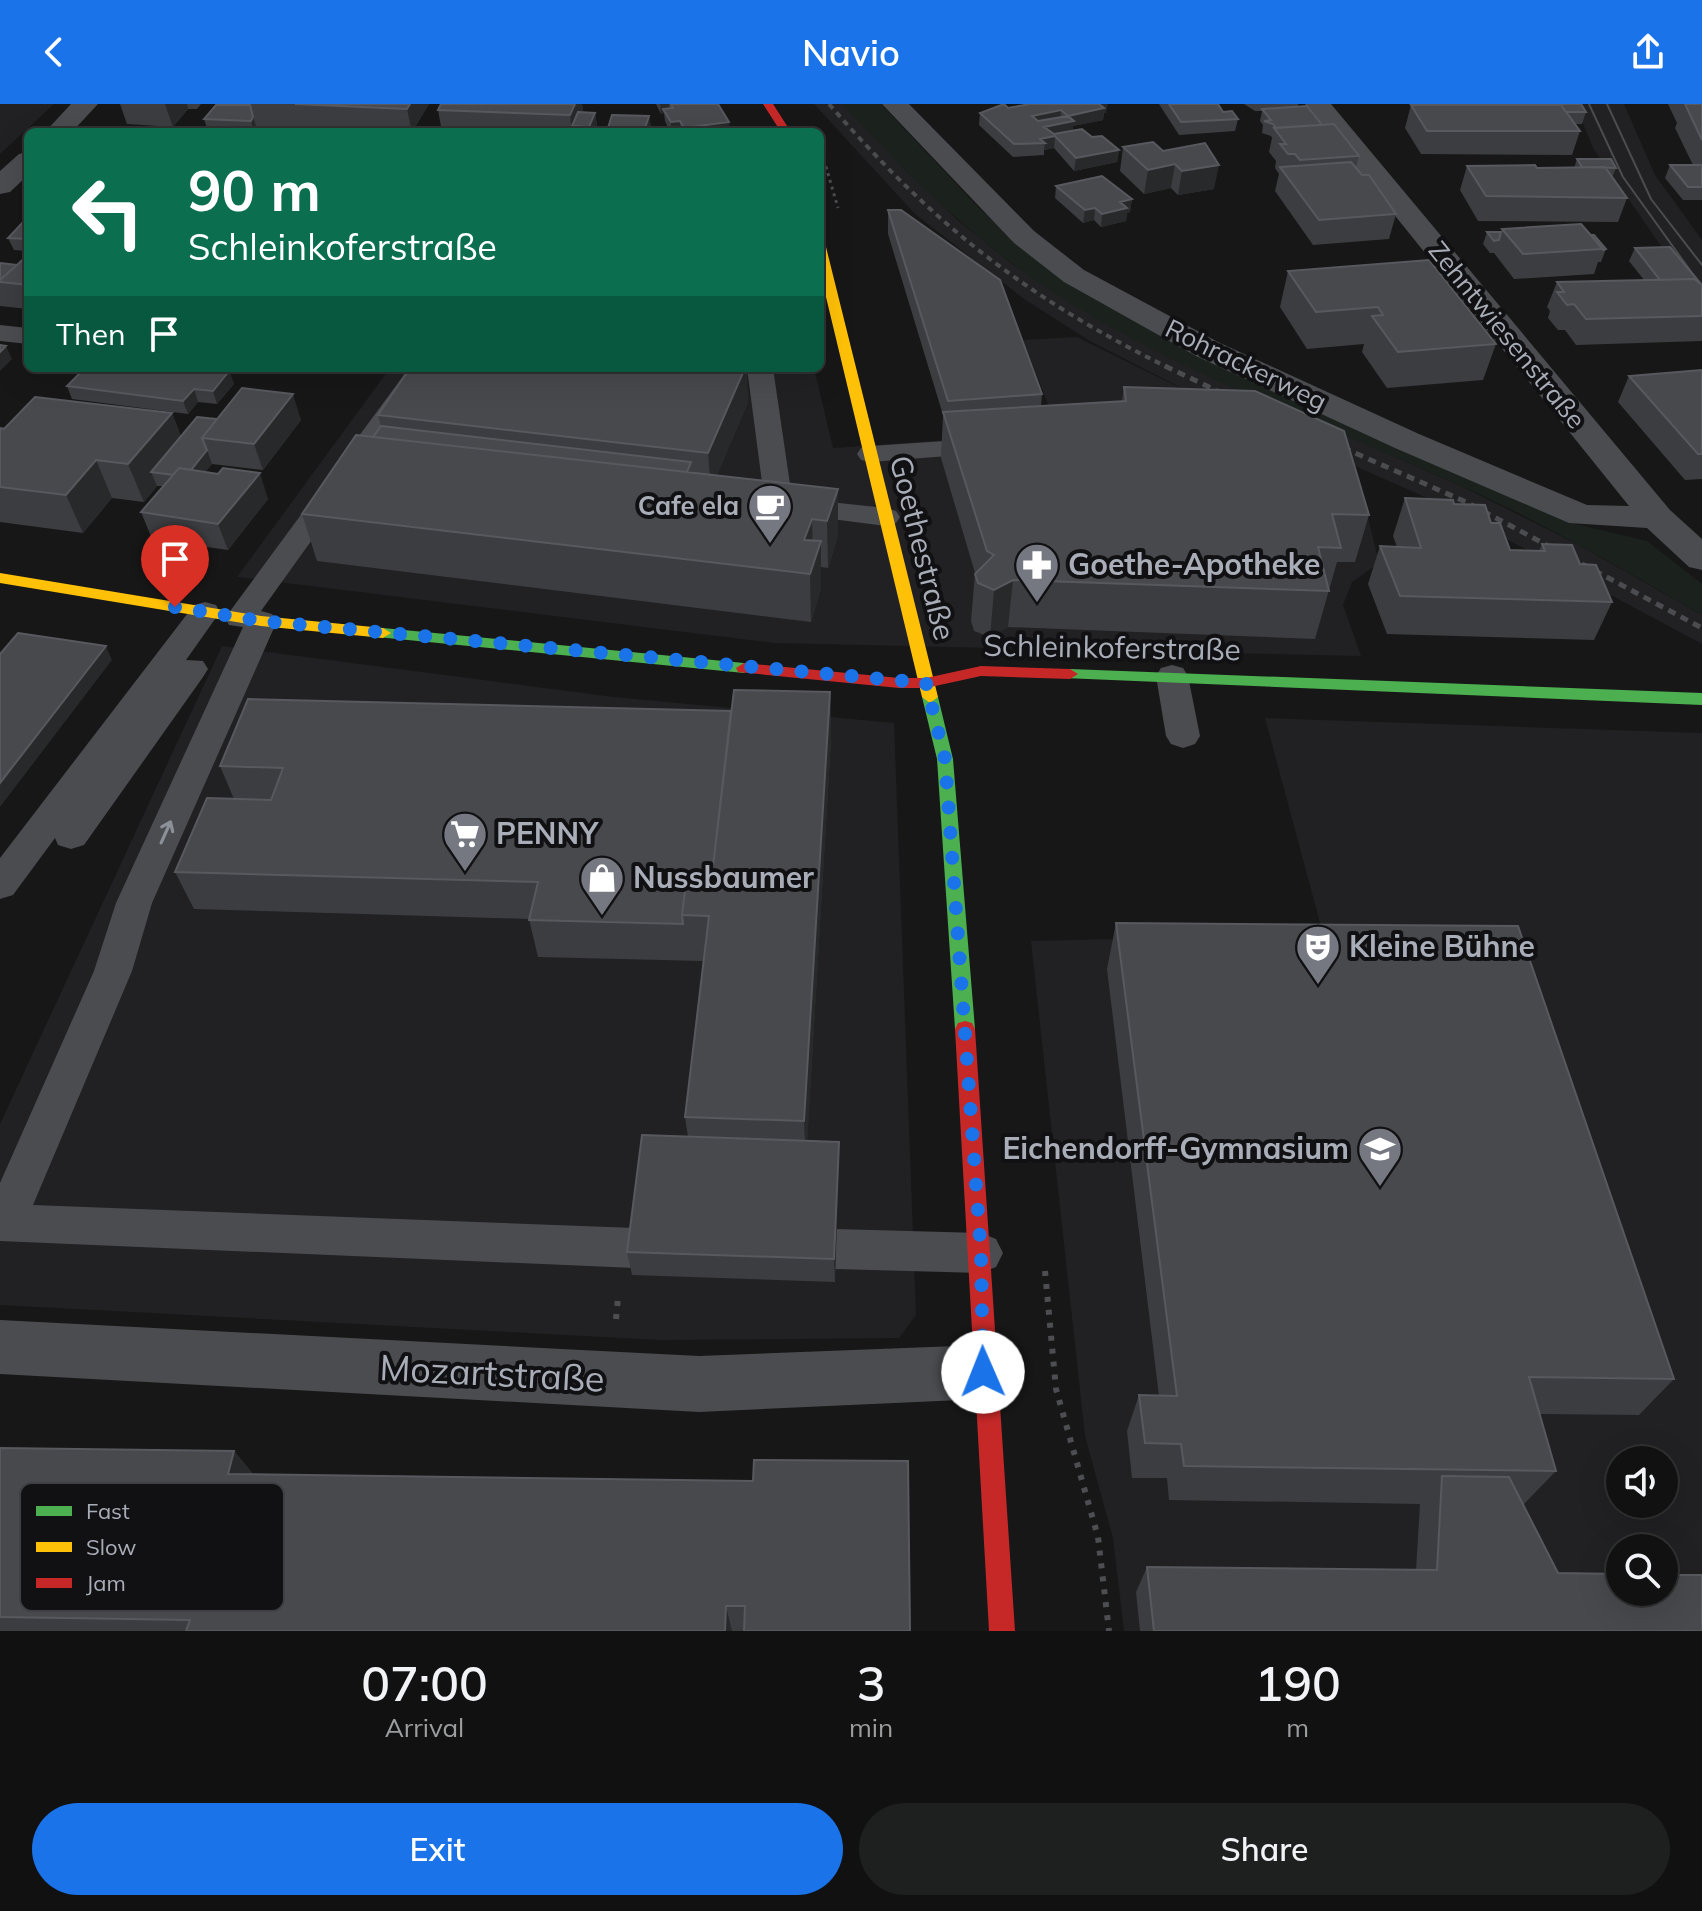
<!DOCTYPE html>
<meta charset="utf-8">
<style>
:root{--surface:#111;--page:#1e1f1f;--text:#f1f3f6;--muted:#9c9d9f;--line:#303131;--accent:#1a73e8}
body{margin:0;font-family:Mulish,sans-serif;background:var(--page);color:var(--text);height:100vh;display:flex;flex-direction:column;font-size:30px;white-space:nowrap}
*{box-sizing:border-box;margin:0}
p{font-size:26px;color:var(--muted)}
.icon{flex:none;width:44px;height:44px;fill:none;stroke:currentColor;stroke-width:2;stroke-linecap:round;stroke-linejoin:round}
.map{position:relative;height:1527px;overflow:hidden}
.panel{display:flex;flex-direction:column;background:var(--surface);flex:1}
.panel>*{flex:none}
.top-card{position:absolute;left:24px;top:24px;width:800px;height:244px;border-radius:12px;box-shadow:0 8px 32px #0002,0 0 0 2px var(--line);background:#0b6e4f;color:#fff;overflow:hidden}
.buttons{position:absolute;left:1606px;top:1342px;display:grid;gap:16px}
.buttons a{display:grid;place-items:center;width:72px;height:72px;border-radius:50%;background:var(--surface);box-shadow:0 8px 32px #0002,0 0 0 2px var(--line);font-size:40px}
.pin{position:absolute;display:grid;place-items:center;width:68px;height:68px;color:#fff;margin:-82px -34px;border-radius:50% 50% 50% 0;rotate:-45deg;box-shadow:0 0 8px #0007}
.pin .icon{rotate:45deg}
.me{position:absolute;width:88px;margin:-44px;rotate:359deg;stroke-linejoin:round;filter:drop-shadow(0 0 6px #0008)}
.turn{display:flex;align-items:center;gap:28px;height:168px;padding:0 32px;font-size:36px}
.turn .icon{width:104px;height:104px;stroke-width:2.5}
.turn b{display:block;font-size:56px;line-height:68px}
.then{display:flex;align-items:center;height:76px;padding:0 32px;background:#0003;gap:16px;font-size:30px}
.eta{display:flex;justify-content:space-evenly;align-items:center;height:136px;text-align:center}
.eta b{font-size:48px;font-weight:600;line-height:56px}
.action{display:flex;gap:16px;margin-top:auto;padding:16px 32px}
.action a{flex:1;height:92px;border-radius:48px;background:var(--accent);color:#fff;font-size:32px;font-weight:600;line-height:92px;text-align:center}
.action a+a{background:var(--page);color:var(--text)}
header{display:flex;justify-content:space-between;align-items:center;height:104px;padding:0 32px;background:var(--accent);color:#fff;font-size:36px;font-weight:600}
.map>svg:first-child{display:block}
</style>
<header><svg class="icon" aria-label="back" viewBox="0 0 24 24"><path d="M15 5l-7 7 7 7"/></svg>Navio<svg class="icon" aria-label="share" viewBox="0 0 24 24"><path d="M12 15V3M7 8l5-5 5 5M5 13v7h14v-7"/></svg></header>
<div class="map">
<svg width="1702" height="1527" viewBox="0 0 1702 1527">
<rect width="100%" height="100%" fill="#171717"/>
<path fill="#212124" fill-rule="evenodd" d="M0,0H54L0,50Z
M814,0H843L955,114L1011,159L1093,211L1198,266L1459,381L1577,440L1702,511V540L1445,402L1195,291L1090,237L1024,195L915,110Z
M1575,0H1624L1655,71L1702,136V201L1593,44Z
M1077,233L1358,372L1379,459L1352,478L1343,501L1361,552L774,539L237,473L390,264H814L833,344L1059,328L1023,236Z
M222,542L613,593L894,619L916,1211L899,1234L661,1236L0,1201V1020Z
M1265,614L1702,629V1527H1124L1113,1434L1085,1332L1031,837L1323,830ZM1620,1356H1664V1400H1620ZM1620,1444H1664V1488H1620Z"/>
<path fill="#1b211c" d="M842,0H881L981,106L1063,174L1412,349L1576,420L1647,437L1702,480V511C1622,465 1542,418 1457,380C1307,312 1142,258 1009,157C947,111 895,56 842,0Z"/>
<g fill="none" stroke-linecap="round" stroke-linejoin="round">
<path stroke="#4d4e52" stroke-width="3" stroke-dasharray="3 4" stroke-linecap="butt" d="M822,49L838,104"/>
<path stroke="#4d4e52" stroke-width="6" stroke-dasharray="5 8" stroke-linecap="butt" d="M1045,1167L1056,1285L1098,1433L1109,1527
M616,1215L618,1194"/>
<path fill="#4b4c50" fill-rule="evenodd" d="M0,221L28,224V240L0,237Z
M409,264H435L261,507L272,510L277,517L152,799L132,867L33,1101L635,1124L650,1130L657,1144L650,1158L635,1164L0,1137V1079L94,867L116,799L243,523L229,521L225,514Z
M747,264H773L792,394L886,404L896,407L900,413L896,419L886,422L769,407L765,401Z
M989,334L999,336L1003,342L999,348L871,358L861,356L857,350L861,344L871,342Z
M205,498L216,501L220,508L186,556L203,557L208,565L203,573L84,741L71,745L58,741L55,734L13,791L0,795V754L194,501Z
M1172,561L1183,564L1188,572L1200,632L1195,640L1183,644L1171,640L1166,632L1156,572L1161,564Z
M835,1125L981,1129L996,1135L1003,1149L996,1163L981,1169L835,1165L820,1159L813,1145L820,1131Z"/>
<path fill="#4b4c50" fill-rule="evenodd" d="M71,0H98L72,28H45Z
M882,0H909L1034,127L1084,166L1218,238L1419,330L1587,401L1629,402L1305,0H1331L1670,406L1702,435V466L1689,463L1647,424L1569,419L1395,344L1196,252L1064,178L1014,139Z
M28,48V71L10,88L0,90V67L19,50Z
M0,1216L699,1252L983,1241L1003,1249L1011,1268L1003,1287L983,1295L699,1308L0,1270Z"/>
<path fill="#4caf50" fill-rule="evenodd" d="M383,524L744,559L752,564L744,569L377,533L375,529L377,525Z
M1070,565L1702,589V601L1064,574L1062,570L1064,566Z
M930,587L938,593L953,655L975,925L972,931L965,933L958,931L955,925L937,655L922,593Z"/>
<path fill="#ffc107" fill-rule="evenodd" d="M820,139L826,143L938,593L930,599L922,593L820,168Z
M0,469L261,512L383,524L391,529L383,534L261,522L0,479Z"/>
<path fill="#c62828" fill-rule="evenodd" d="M763,0H773L791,28H781Z
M744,559L899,574H926L981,562L1070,565L1078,570L1070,575L981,572L926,584H899L738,568L736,564Z
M965,917L972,919L975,925L1015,1527H989L955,925L958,919Z"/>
<path stroke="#4b4c4f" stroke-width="2" d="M1589,0L1623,73L1702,183
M1607,0L1651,95L1702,161"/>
<path stroke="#4b4c4f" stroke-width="4" stroke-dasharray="6 5" stroke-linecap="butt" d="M829,0C934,121 1025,193 1169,264"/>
<path stroke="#4b4c4f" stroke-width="5" stroke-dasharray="8 6" stroke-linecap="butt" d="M1165,262L1232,294
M1330,338L1466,398L1702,524"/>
</g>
<path fill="#3c3d40" d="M120,0H201L197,5H188L173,23L127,20Z
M247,0H429L412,28L258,22L255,28L208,27L204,15Z
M441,0H582L583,8L595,9L597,21L593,28H442L438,6Z
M656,0H718L730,28H670L665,17L664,9L661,10Z
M1159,0H1218L1223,8L1238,15L1235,27L1179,31Z
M1244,0H1298V2L1322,21L1359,52L1356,63L1396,110L1389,135L1313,141L1275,87L1279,70L1275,64L1276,57L1269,48L1272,34L1271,32L1262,29L1263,21L1260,17L1262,7H1255Z
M1544,0H1581L1586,8L1582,20H1575L1580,27L1572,51L1421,50L1405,24L1411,1Z
M1668,0H1702V96H1683L1665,74L1670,61H1693L1675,24L1677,19Z
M1008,4L1106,9H1104L1103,16L1073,22V27L1092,33L1119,46L1117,58L1074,67L1054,44L1044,46V51L1013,53L979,21L980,9Z
M649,12L651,24L649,28H608V24Z
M1123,43L1163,47L1214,85L1178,91L1171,84L1144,90L1120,67Z
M1577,55L1616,64L1612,74L1627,94L1618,118L1478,117L1460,86L1467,62L1537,64H1574Z
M1056,82L1132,95L1130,108L1127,109L1126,117L1101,123L1094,116L1083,119L1055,94Z
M888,106L1042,290L1041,302L1122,297L1124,283L1369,411L1355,458H1337L1315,535L1008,523L990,533L974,527L971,517L975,469L941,354L943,311L888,130Z
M28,116V147L14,146L8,134Z
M1502,125L1591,131L1606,145L1601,158H1598L1594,170L1514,175L1494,149H1490L1483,140L1487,128H1501Z
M1635,144L1702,181V237L1576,241L1565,226H1558L1548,214L1550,207L1547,203L1557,178L1644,176L1629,157Z
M28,151V205L0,202V159L17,161Z
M1288,167L1496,240L1483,276L1387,284L1362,248L1364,240L1307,245L1280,203Z
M410,264H746L748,298L717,371L838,385V431L828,464L821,463V485L811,518L317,457L302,410L373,333L381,322L378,311Z
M1702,266V375L1685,376L1618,298L1629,272Z
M229,267L234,280L217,300L198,298L188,310L72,295L67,282Z
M172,309L181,333L217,315L301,316L263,366L212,360L205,368L268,395L228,446L152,435L141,408L163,382H157L144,398L112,394L83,429L0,418V324Z
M1405,394L1454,400L1491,419L1510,446L1539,447L1542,440L1580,460L1612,498L1594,536L1387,530L1368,480L1380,442L1397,443L1393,432Z
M830,588L831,635L807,1037L839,1038L835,1178L632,1171L627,1148L688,1033L685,1013L703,857L538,853L529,815L194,805L175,768L234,695L220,662L731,607Z
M1116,819L1674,1275L1639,1311L1540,1310L1556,1367L1523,1401L1558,1469L1702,1527H1140L1136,1488L1147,1463L1416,1466L1420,1400L1169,1396L1167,1374H1132L1127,1327L1139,1291L1159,1292L1107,865Z
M0,1344L234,1347L253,1370L910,1527H0Z"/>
<path fill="#28292a" d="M165,0H187L188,5L173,23Z
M410,0H429L412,28L407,5Z
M575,0H582L584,12L572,22V28L570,11Z
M660,0H669V8L663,5L664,9L661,10Z
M1097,0H1108L1106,9H1104L1103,16L1073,22V29L1055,33L1054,44L1044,46L1045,39L1040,35L1044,23L1068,12Z
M1061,6L1060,18L1031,24L1032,12Z
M595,9L597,21L593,28H589V23Z
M649,12L651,24L649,28H646L645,24Z
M253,13L256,22H258L255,28H254L251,17Z
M680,17L681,28H671V18Z
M729,18L730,28H685L684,24Z
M1119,46L1117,58L1074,67L1076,54Z
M1175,60L1171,84L1144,90L1148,66Z
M1219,61L1214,85L1178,91L1182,67Z
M1132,95L1130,108L1127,109L1126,117L1101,123L1102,110L1120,98Z
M1095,104L1094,116L1083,119L1085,106Z
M6,242L12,255L0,267V248Z
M745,264H746L748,298L711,386L708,349Z
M229,267L234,280L217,300L213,287Z
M194,285L198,298L188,310L183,297Z
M293,290L301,316L263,366L254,340Z
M172,309L186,346L151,368L157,382L144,398L128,360Z
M207,346L212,360L191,386L186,373Z
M96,356L112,394L83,429L66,391Z
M260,369L268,395L228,446L218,420Z
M838,385V431L828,464L827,417Z
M812,415L813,462L821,437V485L811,518L810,470L804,436Z
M1013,476L1008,523L990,533L994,486Z
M106,542L112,556L0,703V679Z
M830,588L831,635L806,1059L804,1017Z
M839,1038V1061L835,1178L834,1155Z
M234,1347L269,1390L228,1370Z
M726,1502L732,1527H725Z"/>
<path fill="#48494d" stroke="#57595e" stroke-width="2" fill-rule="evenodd" d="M295,0H410L407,5Z
M441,0H575L570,11L438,6Z
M671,0H718L729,18L684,24L680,17L671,18L663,5L673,4Z
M1004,0L1008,4L1030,0H1099L1104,4L1068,12L1074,17L1044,23L1054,30L1082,25L1092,33L1102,32L1119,46L1076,54L1055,32L1040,35L1045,39L1014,40L980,9ZM1061,6L1068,12L1038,17L1032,12Z
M1169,0H1218L1223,8L1232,7L1238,15L1181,18Z
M1550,0H1581L1586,8H1566L1561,1Z
M1685,0H1702V36Z
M216,1H250L253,13L251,17L204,15Z
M1411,1H1561L1580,27H1427Z
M1307,2L1322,21L1276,24L1273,20L1264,17L1271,16L1262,5Z
M578,8L595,9L589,23L572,22Z
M612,11L649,12L645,24H608Z
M1334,20L1359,52L1300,56L1295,50H1288L1280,40H1286L1274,24Z
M1153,38L1163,47L1205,39L1219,61L1182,67L1175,60L1148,66L1123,43Z
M1577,55H1611L1616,64L1582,63Z
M1351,58L1362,71H1369L1396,110L1319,116L1280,63Z
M1535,61L1537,64L1605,63L1627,94L1486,92L1467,62Z
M1670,61H1702V83H1688Z
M1102,72L1132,95L1120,98L1127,104L1102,110L1095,104L1085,106L1056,82Z
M888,106H901L1000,176L1042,290L948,297Z
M25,116H28V135L8,134Z
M1581,120L1603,145L1523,150L1502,125Z
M1487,128H1501L1499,136L1494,137Z
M1591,131H1594L1606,145L1603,146Z
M1670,143L1701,180L1694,175L1660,176L1635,144Z
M28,151V181L0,178V176Z
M1429,156L1496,240L1398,248L1372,212L1383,211L1378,203L1316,208L1288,167Z
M0,159L17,161L0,176Z
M1694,175L1702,181V212L1586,215L1574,200L1567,201L1557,188H1564L1557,178Z
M0,241L6,242L0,248Z
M85,264H204L229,267L213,287L194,285L183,297L67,282Z
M410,264H745L708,349L378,311Z
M1702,266V350H1698L1629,272Z
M1124,283L1255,287L1344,327L1369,411L1332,410L1341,444L1318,443L1329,487L1013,476L994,486L978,479L975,470L994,451L987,447L943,308L1126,297Z
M242,284L293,290L254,340L202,334Z
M35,293L172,309L128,360L96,356L66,391L0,383V324L4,325Z
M197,313L217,315L202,334L207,346L191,366L179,364L173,371L151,368Z
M381,322L691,358L687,368L373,333Z
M356,331L838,385L827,417L812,415L804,436L821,437L810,470L302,410Z
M179,364L218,370L223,364L260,369L218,420L141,408Z
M1405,394L1453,396L1454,400L1485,401L1491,419H1500L1510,446L1545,447L1542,440L1572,441L1580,460L1596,461L1612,498L1400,492L1380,442L1421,444Z
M18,529L106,542L0,679V550Z
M734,586L830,588L804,1017L685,1013L709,812L682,811L687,771H712Z
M248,595L731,607L712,771H687L682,811L683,820L529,816L538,778L175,768L207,694L271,696L283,664L220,662Z
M1116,819L1518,822L1674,1275L1529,1273L1556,1367L1184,1362L1181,1340L1145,1339L1139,1291L1177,1292Z
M642,1031L839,1038L834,1155L627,1148Z
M0,1344L234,1347L228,1370L753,1377L754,1356L908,1357L910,1527H744L745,1502H726L725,1527H186L190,1516L0,1513Z
M1442,1372L1509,1373L1558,1469L1620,1470V1488H1664V1471H1702V1527H1154L1147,1463L1437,1466Z"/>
<defs><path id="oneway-shaft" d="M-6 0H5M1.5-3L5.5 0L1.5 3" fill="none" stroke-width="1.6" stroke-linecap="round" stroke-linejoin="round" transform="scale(2)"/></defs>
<use stroke="#8c9099" href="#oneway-shaft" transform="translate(166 728) rotate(-66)"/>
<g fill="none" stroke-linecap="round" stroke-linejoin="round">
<path stroke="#1a73e8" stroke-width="14" stroke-dasharray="0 25.2" d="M175,503L261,517L926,579L945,655L981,1149L983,1268"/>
</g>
<defs>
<g id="cafe-pin" transform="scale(2.3)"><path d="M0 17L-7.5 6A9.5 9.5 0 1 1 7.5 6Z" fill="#757880" stroke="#111113"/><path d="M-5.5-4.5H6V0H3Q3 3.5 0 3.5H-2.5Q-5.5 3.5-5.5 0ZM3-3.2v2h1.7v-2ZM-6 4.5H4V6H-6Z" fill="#fff"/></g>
<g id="pharmacy-pin" transform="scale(2.3)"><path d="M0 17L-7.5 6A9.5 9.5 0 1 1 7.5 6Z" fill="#757880" stroke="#111113"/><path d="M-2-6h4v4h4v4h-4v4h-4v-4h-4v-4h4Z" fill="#fff"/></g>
<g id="supermarket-pin" transform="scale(2.3)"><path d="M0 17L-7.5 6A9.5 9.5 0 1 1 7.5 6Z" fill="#757880" stroke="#111113"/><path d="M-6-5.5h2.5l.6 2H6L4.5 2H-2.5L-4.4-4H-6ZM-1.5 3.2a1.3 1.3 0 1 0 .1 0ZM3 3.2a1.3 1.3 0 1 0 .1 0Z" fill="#fff"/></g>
<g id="shop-pin" transform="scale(2.3)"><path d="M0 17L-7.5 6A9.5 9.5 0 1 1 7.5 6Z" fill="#757880" stroke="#111113"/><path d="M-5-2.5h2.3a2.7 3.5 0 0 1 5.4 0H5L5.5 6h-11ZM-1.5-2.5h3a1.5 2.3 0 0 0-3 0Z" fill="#fff"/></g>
<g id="theatre-pin" transform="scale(2.3)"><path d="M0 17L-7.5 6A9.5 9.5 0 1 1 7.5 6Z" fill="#757880" stroke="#111113"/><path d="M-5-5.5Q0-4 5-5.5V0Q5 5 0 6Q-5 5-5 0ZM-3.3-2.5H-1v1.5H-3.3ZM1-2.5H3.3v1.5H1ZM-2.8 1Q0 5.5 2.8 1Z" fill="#fff"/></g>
<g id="school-pin" transform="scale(2.3)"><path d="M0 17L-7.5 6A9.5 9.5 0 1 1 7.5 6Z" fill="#757880" stroke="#111113"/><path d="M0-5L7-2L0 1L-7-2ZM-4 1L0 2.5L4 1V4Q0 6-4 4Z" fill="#fff"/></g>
</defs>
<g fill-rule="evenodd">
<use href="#cafe-pin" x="770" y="402"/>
<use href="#pharmacy-pin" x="1037" y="461"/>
<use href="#supermarket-pin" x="465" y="730"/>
<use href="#shop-pin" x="602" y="774"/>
<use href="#theatre-pin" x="1318" y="843"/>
<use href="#school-pin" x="1380" y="1045"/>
</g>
<g text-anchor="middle" stroke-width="8" stroke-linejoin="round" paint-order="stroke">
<g font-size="26" fill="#a8adb8" stroke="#111113">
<text transform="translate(1507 231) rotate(51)" y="9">Zehntwiesenstraße</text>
<text transform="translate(1246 261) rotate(26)" y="9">Rohrackerweg</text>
</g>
<g font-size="26" font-weight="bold" fill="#a8adb8" stroke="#111113" text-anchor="end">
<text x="739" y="411">Cafe ela</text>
</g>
<g font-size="30" fill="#a8adb8" stroke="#111113">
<text transform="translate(922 444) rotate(76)" y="10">Goethestraße</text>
<text transform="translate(1112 544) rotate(1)" y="10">Schleinkoferstraße</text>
</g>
<g font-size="30" font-weight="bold" fill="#a8adb8" stroke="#111113" text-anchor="start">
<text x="1068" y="471">Goethe-Apotheke</text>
<text x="496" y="740">PENNY</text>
<text x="633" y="784">Nussbaumer</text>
<text x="1349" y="853">Kleine Bühne</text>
<text x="1349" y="1055" text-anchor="end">Eichendorff-Gymnasium</text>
</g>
<g font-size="36" fill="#a8adb8" stroke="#111113">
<text transform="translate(492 1269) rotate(3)" y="13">Mozartstraße</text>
</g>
</g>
<rect x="20" y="1379" width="264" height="128" rx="12" fill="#111113" stroke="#3e4045" stroke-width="2"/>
<rect x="36" y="1402" width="36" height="10" fill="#4caf50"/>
<rect x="36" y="1438" width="36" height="10" fill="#ffc107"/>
<rect x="36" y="1474" width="36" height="10" fill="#c62828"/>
<g font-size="22" fill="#a8adb8">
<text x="86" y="1415">Fast</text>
<text x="86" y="1451">Slow</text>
<text x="86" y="1487">Jam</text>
</g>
</svg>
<div class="buttons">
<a><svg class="icon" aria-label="sound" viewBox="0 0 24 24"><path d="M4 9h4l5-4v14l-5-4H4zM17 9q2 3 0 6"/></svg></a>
<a><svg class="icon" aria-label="search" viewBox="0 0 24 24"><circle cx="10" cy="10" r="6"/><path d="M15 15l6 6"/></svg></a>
</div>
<div class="pin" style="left:175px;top:503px;background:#d93025"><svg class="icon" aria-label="arrive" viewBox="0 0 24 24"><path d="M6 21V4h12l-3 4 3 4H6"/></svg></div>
<svg class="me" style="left:983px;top:1268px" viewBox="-20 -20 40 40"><circle r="19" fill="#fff"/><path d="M0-13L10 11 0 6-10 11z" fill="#1a73e8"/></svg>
<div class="top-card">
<div class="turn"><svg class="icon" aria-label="left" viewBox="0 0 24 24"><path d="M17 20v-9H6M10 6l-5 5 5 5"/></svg><div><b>90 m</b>Schleinkoferstraße</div></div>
<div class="then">Then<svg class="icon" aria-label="arrive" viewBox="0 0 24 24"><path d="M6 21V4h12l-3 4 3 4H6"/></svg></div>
</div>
</div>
<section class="panel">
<div class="eta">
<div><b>07:00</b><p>Arrival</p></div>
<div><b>3</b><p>min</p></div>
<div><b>190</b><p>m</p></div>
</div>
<div class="action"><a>Exit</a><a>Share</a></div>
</section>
